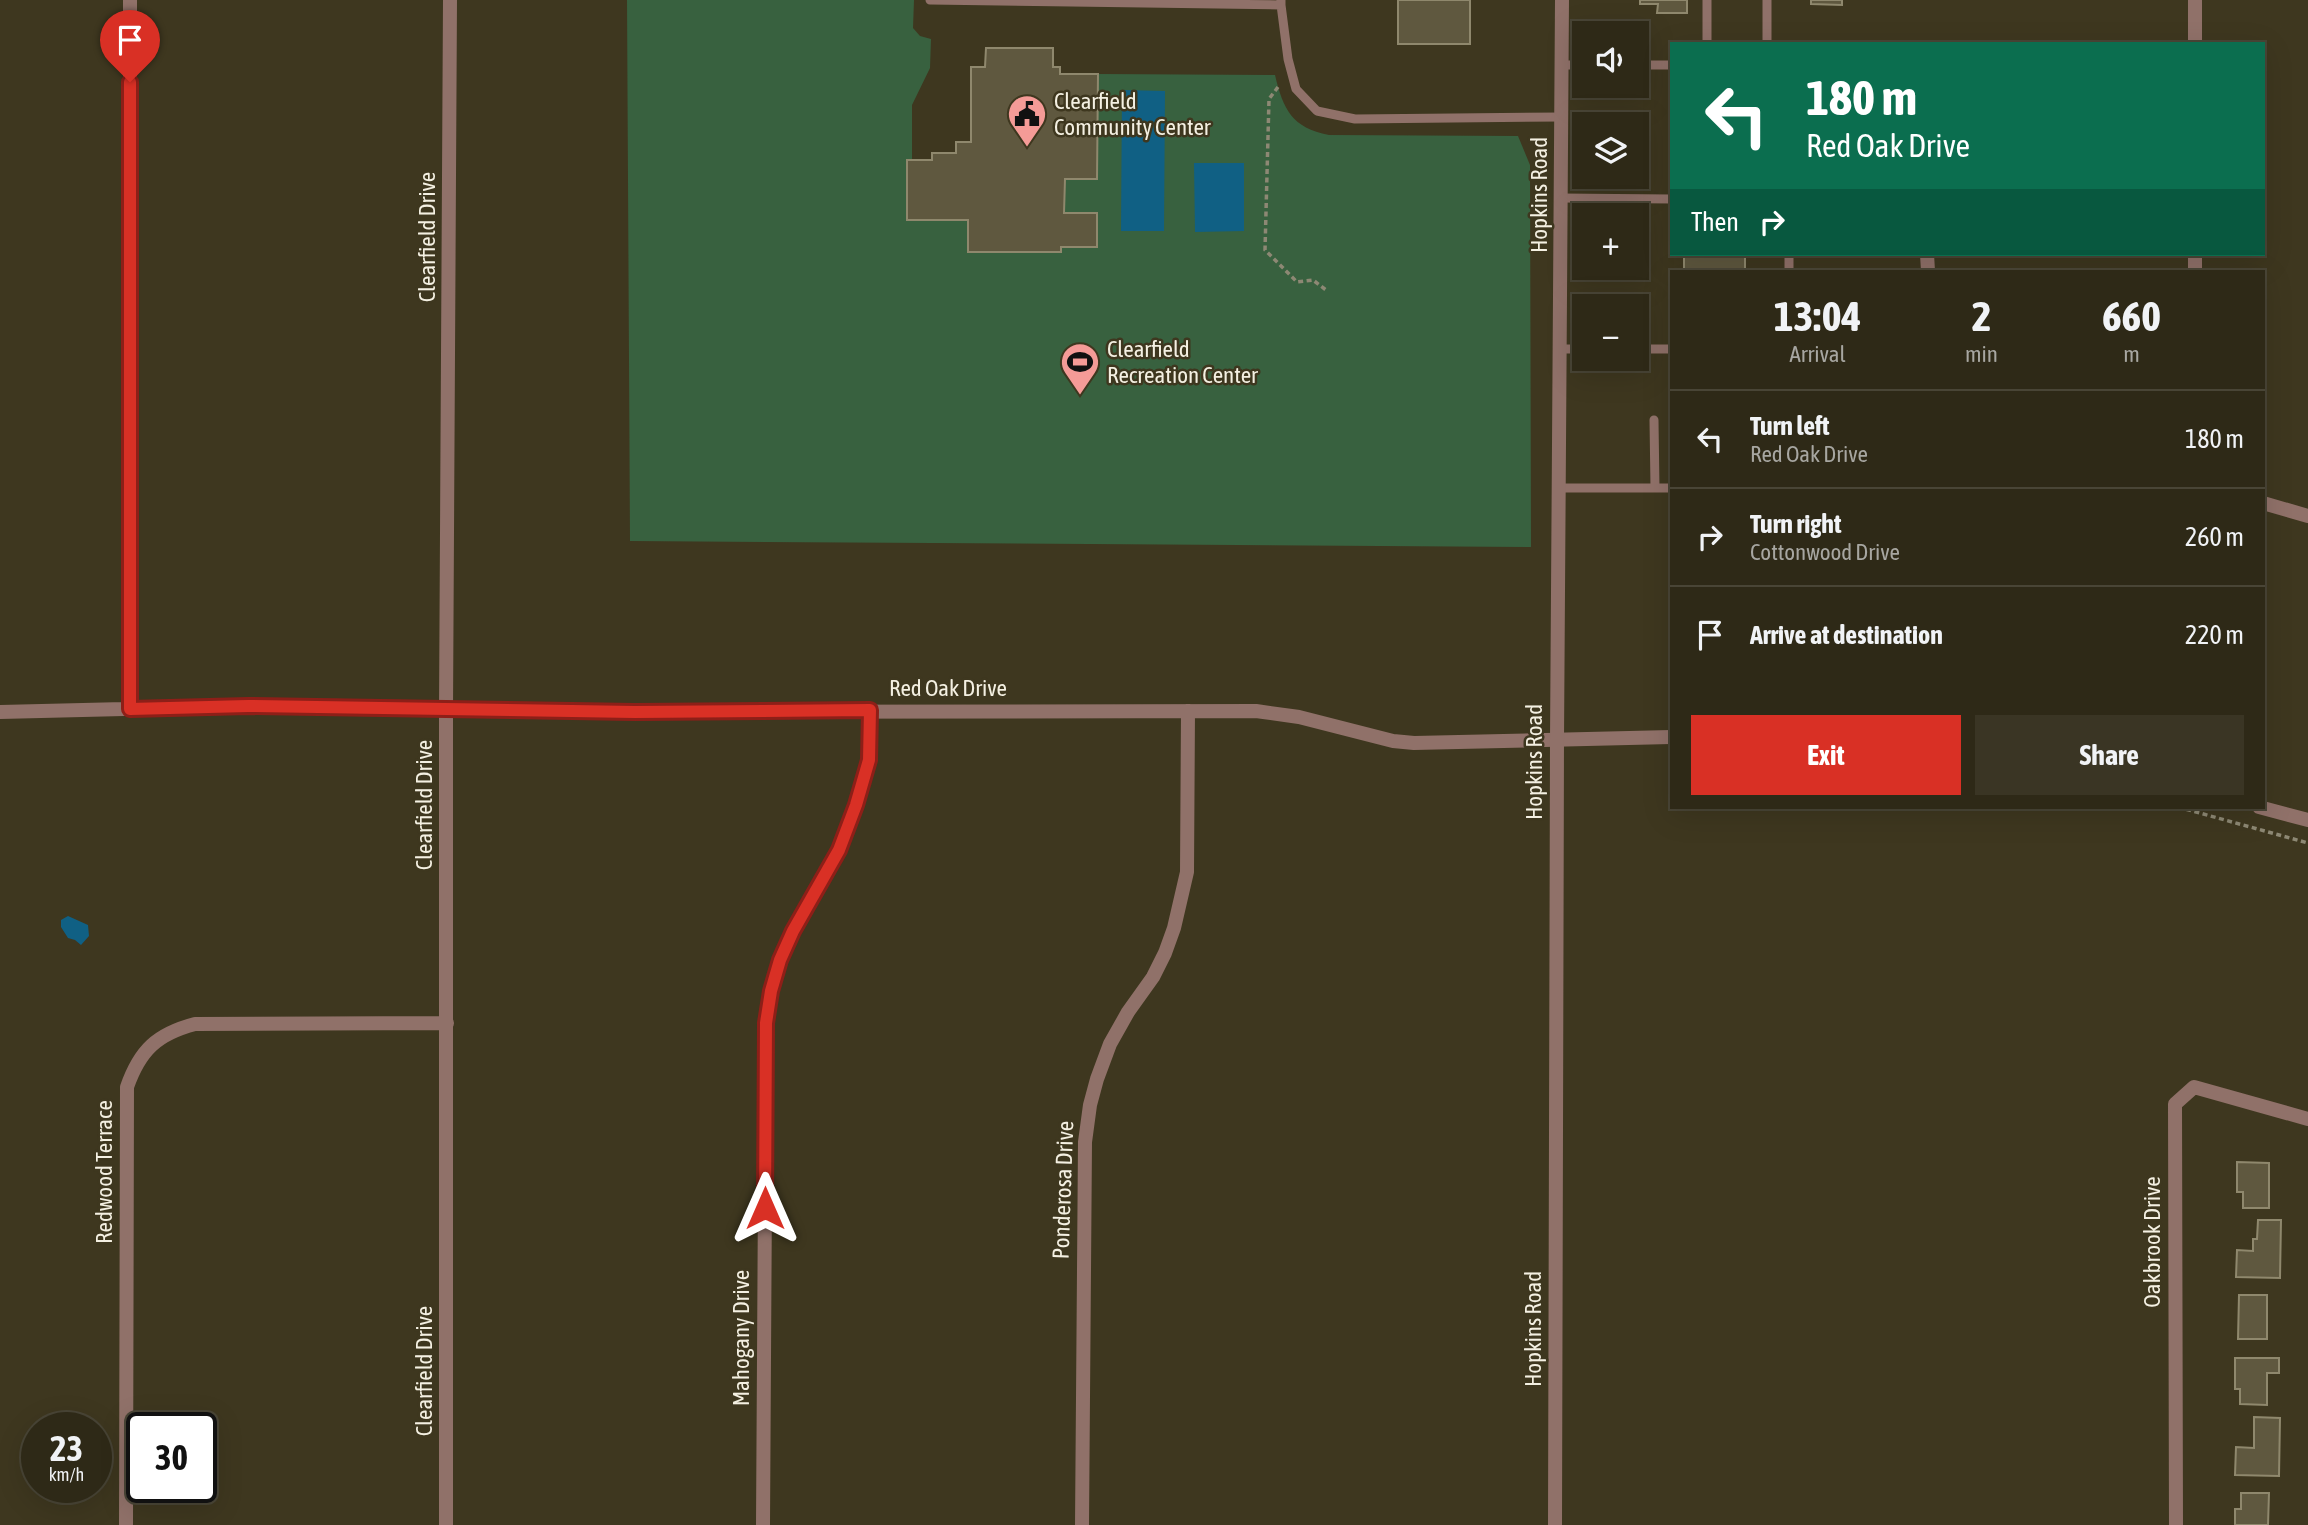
<!DOCTYPE html>
<meta charset="utf-8">
<style>
:root{--surface:#2e2917;--page:#3a3524;--text:#f1f3f6;--muted:#a7a6a1;--line:#494536;--accent:#d93025}
body{margin:0;font-family:"Asap Condensed",sans-serif;background:var(--page);color:var(--text);height:100vh;display:flex;flex-direction:column;font-size:26px;white-space:nowrap}
*{box-sizing:border-box;margin:0}
p{font-size:23px;color:var(--muted)}
.icon{flex:none;width:38px;height:38px;fill:none;stroke:currentColor;stroke-width:2;stroke-linecap:round;stroke-linejoin:round}
.map{position:relative;flex:1;overflow:hidden}
.panel{position:absolute;left:1670px;top:270px;width:595px;height:539px;display:flex;flex-direction:column;background:var(--surface);border-radius:0px;box-shadow:0 7px 28px #0002,0 0 0 2px var(--line)}
.panel>*{flex:none}
.banner{position:absolute;left:1670px;top:42px;width:595px;height:214px;border-radius:0px;box-shadow:0 7px 28px #0002,0 0 0 2px var(--line);background:#0b6e4f;color:#fff;overflow:hidden}
.controls{position:absolute;left:1572px;top:21px;display:grid;gap:14px}
.controls a{display:grid;place-items:center;width:77px;height:77px;border-radius:0px;background:var(--surface);box-shadow:0 7px 28px #0002,0 0 0 2px var(--line);font-size:35px}
.speed{position:absolute;left:21px;top:1412px;display:flex;gap:14px;font-size:35px;font-weight:700;text-align:center}
.speed>*{display:grid;place-content:center;width:91px;height:91px;border-radius:50%;background:var(--surface);box-shadow:0 7px 28px #0002,0 0 0 2px var(--line);line-height:1}
.speed small{font-size:18px;font-weight:400}
.speed .limit{border:4px solid #111;border-radius:10px;background:#fff;color:#111}
.pin{position:absolute;display:grid;place-items:center;width:60px;height:60px;color:#fff;margin:-72px -30px;border-radius:50% 50% 50% 0;rotate:-45deg;box-shadow:0 0 7px #0007}
.pin .icon{rotate:45deg}
.me{position:absolute;width:77px;margin:-38px;rotate:0deg;stroke-linejoin:round;filter:drop-shadow(0 0 5px #0008)}
.turn{display:flex;align-items:center;gap:24px;height:147px;padding:0 21px;font-size:32px}
.turn .icon{width:91px;height:91px;stroke-width:2.5}
.turn b{display:block;font-size:49px;line-height:60px}
.then{display:flex;align-items:center;height:66px;padding:0 21px;background:#0003;gap:14px;font-size:26px}
.eta{display:flex;justify-content:space-evenly;align-items:center;height:119px;text-align:center}
.eta b{font-size:42px;font-weight:700;line-height:49px}
.button{display:flex;gap:14px;margin-top:auto;padding:14px 21px}
.button a{flex:1;height:80px;border-radius:0px;background:var(--accent);color:#fff;font-size:28px;font-weight:700;line-height:80px;text-align:center}
.button a+a{background:var(--page);color:var(--text)}
ul{padding:0;list-style:none}
li{display:flex;align-items:center;gap:21px;height:98px;padding:0 21px;border-top:2px solid var(--line)}
li div{flex:1}
li b{display:block;font-size:26px}
li em{font-style:normal}
.map>svg:first-child{display:block}
</style>
<div class="map">
<svg width="2308" height="1525" viewBox="0 0 2308 1525">
<rect width="100%" height="100%" fill="#3e371f"/>
<path fill="#38613f" d="M627,0H914L913,28L920,36L931,39L930,68L912,105V160L907,161V220H968L969,252H1061V247H1097V213H1064L1065,179L1097,178L1098,74L1275,75C1283,109 1292,128 1329,135L1518,136L1530,165L1531,547L630,541Z"/>
<path fill="#106084" d="M1122,90L1165,91L1164,231H1121Z
M1194,163H1244V231L1195,232Z
M68,916L88,925L89,936L81,945L75,940L68,938L61,927V920Z"/>
<path fill="#5f583f" stroke="#8f886d" stroke-width="2" d="M1398,0H1470V44H1398Z
M1640,0H1687V13H1657L1658,4H1640Z
M1811,0H1842V5L1811,4Z
M986,48H1053V67H1060V74H1098L1097,179H1065L1064,213H1097V247H1061V252H968V220H907V160H932V153H956V142H971V67H985Z
M1684,254H1745V271H1684Z
M2237,1162L2269,1163V1208H2243V1192H2237Z
M2258,1220H2281L2280,1278L2236,1277L2237,1250L2253,1251V1239H2257Z
M2239,1295H2267V1339H2238Z
M2235,1358H2279V1373H2267V1405L2240,1404V1389H2235Z
M2254,1417L2280,1418L2279,1476L2235,1475L2236,1447L2254,1448Z
M2241,1493H2269L2268,1525H2235V1509H2241Z"/>
<g fill="none" stroke-linecap="round" stroke-linejoin="round">
<path stroke="#8d8874" stroke-width="3.5" stroke-dasharray="5 3.5" stroke-linecap="butt" d="M1278,87L1269,99L1265,250L1297,282L1313,280L1326,290
M2178,807L2308,843"/>
<path stroke="#907169" stroke-width="9" d="M930,0L1281,5V0
M1707,0V44
M1281,5L1288,59L1296,89L1317,111L1355,119L1562,117
M1767,44V0
M1562,65H1584
M1636,65H1671
M1561,198L1671,199
M1789,271V254
M1561,349H1584
M1636,349H1671
M1654,420L1655,488
M1560,488H1671"/>
<path stroke="#907169" stroke-width="14" d="M2195,0V44
M1927,254L1928,271
M2195,254V271
M2263,503L2308,516
M130,709V0
M0,712L248,706L635,712L1256,711L1299,717L1393,741L1414,743L1671,737
M2259,807L2308,820
M126,1525L127,1087C140,1050 157,1034 195,1024L447,1023
M446,1525V710L450,0
M763,1525L766,1023L771,991L780,960L793,931L839,850L856,805L869,759L870,711
M1082,1525L1085,1142L1090,1105L1097,1079L1110,1044L1128,1012L1153,977L1165,953L1174,928L1187,872L1188,711
M2176,1525L2175,1104L2194,1087L2308,1119"/>
<path stroke="#907169" stroke-width="14" d="M1555,1525L1557,739L1562,0"/>
</g>
<g fill="none" stroke-linecap="round" stroke-linejoin="round">
<g stroke="#8d1f18" stroke-width="18">
<path id="route" d="M130,82V709L248,706L635,712L870,710L869,760L856,805L839,850L793,931L780,960L771,991L766,1023L765,1208"/>
</g>
<use href="#route" stroke="#d93025" stroke-width="12"/>
</g>
<defs>
<g id="civic-pin" transform="scale(2.0125)"><path d="M0 17L-7.5 6A9.5 9.5 0 1 1 7.5 6Z" fill="#f59b97" stroke="#3e371f"/><path d="M-.6-6.5H3V-4.5H.6V-3L4-1V1h2V6H-6V1h2V-1L-.6-3ZM-1.2 2.5V6h2.4V2.5Z" fill="#111"/></g>
<g id="stadium-pin" transform="scale(2.0125)"><path d="M0 17L-7.5 6A9.5 9.5 0 1 1 7.5 6Z" fill="#f59b97" stroke="#3e371f"/><path d="M0-5a6.5 5 0 1 0 0 10a6.5 5 0 1 0 0-10ZM-3.5-1.8h7v3.6h-7Z" fill="#111"/></g>
</defs>
<g fill-rule="evenodd">
<use href="#civic-pin" x="1027" y="114"/>
<use href="#stadium-pin" x="1080" y="362"/>
</g>
<g text-anchor="middle" stroke-width="5" stroke-linejoin="round" paint-order="stroke">
<g font-size="23" fill="#f4f0e2" stroke="#3e371f" text-anchor="start">
<text x="1054" y="109">Clearfield<tspan x="1054" dy="26">Community Center</tspan></text>
<text x="1107" y="357">Clearfield<tspan x="1107" dy="26">Recreation Center</tspan></text>
</g>
<g font-size="23" fill="#f4f0e2" stroke="#3e371f">
<text transform="translate(1539 195) rotate(-90)" y="8">Hopkins Road</text>
<text transform="translate(427 237) rotate(-90)" y="8">Clearfield Drive</text>
<text x="948" y="696">Red Oak Drive</text>
<text transform="translate(1534 762) rotate(-90)" y="8">Hopkins Road</text>
<text transform="translate(424 805) rotate(-90)" y="8">Clearfield Drive</text>
<text transform="translate(104 1172) rotate(-90)" y="8">Redwood Terrace</text>
<text transform="translate(1063 1190) rotate(-88)" y="8">Ponderosa Drive</text>
<text transform="translate(2152 1242) rotate(-90)" y="8">Oakbrook Drive</text>
<text transform="translate(1533 1329) rotate(-90)" y="8">Hopkins Road</text>
<text transform="translate(741 1338) rotate(-90)" y="8">Mahogany Drive</text>
<text transform="translate(424 1371) rotate(-90)" y="8">Clearfield Drive</text>
</g>
</g>
</svg>
<div class="controls">
<a><svg class="icon" aria-label="sound" viewBox="0 0 24 24"><path d="M4 9h4l5-4v14l-5-4H4zM17 9q2 3 0 6"/></svg></a>
<a><svg class="icon" aria-label="layers" viewBox="0 0 24 24"><path d="M12 4l9 5-9 5-9-5zM3 14l9 5 9-5"/></svg></a>
<a>+</a>
<a>−</a>
</div>
<div class="speed"><div>23<small>km/h</small></div><div class="limit">30</div></div>
<div class="pin" style="left:130px;top:82px;background:#d93025"><svg class="icon" aria-label="arrive" viewBox="0 0 24 24"><path d="M6 21V4h12l-3 4 3 4H6"/></svg></div>
<svg class="me" style="left:765px;top:1208px" viewBox="-20 -20 40 40"><path d="M0-17L14 15 0 8-14 15z" fill="#d93025" stroke="#fff" stroke-width="4"/></svg>
<div class="banner">
<div class="turn"><svg class="icon" aria-label="left" viewBox="0 0 24 24"><path d="M17 20v-9H6M10 6l-5 5 5 5"/></svg><div><b>180 m</b>Red Oak Drive</div></div>
<div class="then">Then<svg class="icon" aria-label="right" viewBox="0 0 24 24"><path d="M7 20v-9h11M14 6l5 5-5 5"/></svg></div>
</div>
<section class="panel">
<div class="eta">
<div><b>13:04</b><p>Arrival</p></div>
<div><b>2</b><p>min</p></div>
<div><b>660</b><p>m</p></div>
</div>
<ul>
<li><svg class="icon" aria-label="left" viewBox="0 0 24 24"><path d="M17 20v-9H6M10 6l-5 5 5 5"/></svg><div><b>Turn left</b><p>Red Oak Drive</p></div><em>180 m</em></li>
<li><svg class="icon" aria-label="right" viewBox="0 0 24 24"><path d="M7 20v-9h11M14 6l5 5-5 5"/></svg><div><b>Turn right</b><p>Cottonwood Drive</p></div><em>260 m</em></li>
<li><svg class="icon" aria-label="arrive" viewBox="0 0 24 24"><path d="M6 21V4h12l-3 4 3 4H6"/></svg><div><b>Arrive at destination</b></div><em>220 m</em></li>
</ul>
<div class="button"><a>Exit</a><a>Share</a></div>
</section>
</div>
